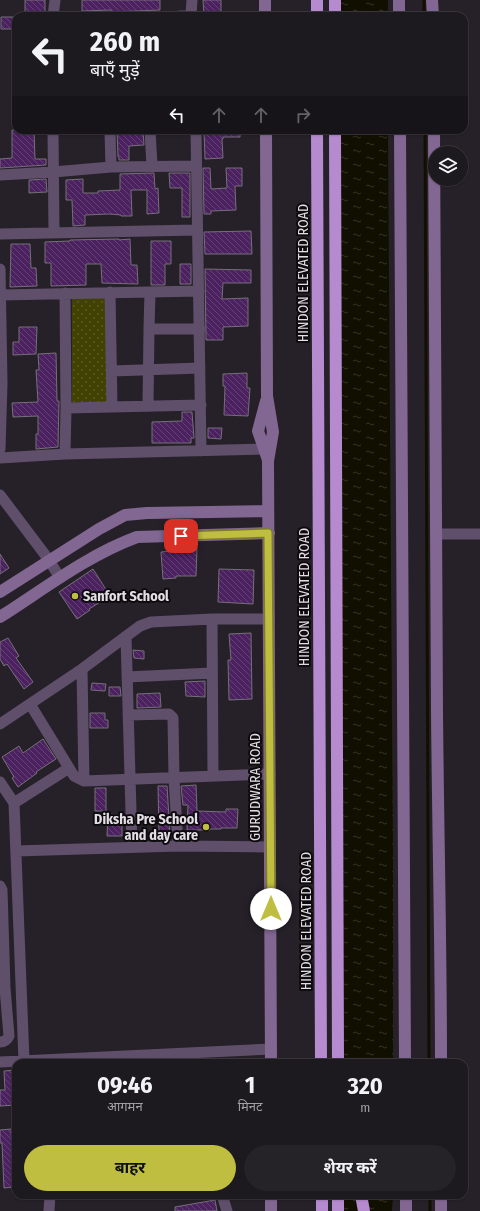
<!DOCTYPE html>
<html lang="hi">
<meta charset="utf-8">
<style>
:root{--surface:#1c191f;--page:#252228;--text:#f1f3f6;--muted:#a0a0a4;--line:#3a383d;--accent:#bfbe41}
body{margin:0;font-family:"Fira Sans Condensed","Noto Sans Devanagari",sans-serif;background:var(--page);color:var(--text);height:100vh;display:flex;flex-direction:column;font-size:15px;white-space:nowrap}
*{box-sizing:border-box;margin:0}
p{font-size:13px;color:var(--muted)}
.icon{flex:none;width:22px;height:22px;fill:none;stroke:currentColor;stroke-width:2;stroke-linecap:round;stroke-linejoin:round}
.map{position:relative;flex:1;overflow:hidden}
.side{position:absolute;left:12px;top:1059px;width:456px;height:140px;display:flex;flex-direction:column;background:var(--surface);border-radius:12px;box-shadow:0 1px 3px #0004,0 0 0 1px var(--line)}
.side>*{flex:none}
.banner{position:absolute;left:12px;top:12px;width:456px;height:122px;border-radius:12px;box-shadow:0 1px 3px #0004,0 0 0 1px var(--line);background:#1c191f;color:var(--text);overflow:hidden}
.fabs{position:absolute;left:428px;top:146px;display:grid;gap:8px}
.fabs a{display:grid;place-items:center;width:40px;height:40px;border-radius:50%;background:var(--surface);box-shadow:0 1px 3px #0004,0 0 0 1px var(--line);font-size:20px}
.pin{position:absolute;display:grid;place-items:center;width:34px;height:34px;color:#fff;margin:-17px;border-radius:8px;box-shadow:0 2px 6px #0006}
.me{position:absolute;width:44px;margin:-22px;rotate:0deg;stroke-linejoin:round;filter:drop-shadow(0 0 3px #0008)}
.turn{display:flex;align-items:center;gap:14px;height:84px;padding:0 12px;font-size:18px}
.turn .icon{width:52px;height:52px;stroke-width:2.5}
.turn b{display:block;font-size:28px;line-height:34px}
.lanes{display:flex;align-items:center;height:38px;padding:0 12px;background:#0003;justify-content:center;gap:20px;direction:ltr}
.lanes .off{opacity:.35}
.eta{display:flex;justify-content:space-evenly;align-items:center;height:68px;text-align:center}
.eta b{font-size:24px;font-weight:700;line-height:28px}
.cta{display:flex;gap:8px;margin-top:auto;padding:8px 12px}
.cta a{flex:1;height:46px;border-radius:24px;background:var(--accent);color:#111;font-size:16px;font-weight:700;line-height:46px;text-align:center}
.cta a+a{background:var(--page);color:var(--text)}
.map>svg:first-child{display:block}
</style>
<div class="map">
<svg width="480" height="1211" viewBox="0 0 480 1211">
<defs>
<pattern id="park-dots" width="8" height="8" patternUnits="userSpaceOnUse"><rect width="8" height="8" fill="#414102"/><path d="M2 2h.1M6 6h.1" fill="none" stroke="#5c5c27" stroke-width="1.8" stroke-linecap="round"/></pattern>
<pattern id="water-ripples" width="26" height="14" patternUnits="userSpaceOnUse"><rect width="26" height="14" fill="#111000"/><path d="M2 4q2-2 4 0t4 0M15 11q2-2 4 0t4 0" fill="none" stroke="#333225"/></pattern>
<pattern id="building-back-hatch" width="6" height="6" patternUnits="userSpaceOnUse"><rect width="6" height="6" fill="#4b225f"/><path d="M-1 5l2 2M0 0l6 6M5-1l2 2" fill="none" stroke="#654276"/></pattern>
</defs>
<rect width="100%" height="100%" fill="#262129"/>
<path fill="url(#park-dots)" d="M72,298H107V402H72Z"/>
<path fill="url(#water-ripples)" d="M334,0H388V16H334Z
M336,130H388L393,852V1063H340Z
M341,1195H393L392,1211H341Z"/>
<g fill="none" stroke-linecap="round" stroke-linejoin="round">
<path stroke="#111000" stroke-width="3" d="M424,0V16
M425,130L429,1063
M430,1195V1211"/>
</g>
<path fill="url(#building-back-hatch)" stroke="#756f79" d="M25,0H45V15H25Z
M82,0H160V10L111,12V10L82,11Z
M203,0H221V15H204Z
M1,17H16V29H1Z
M12,130H34L35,159H46V165L0,168V159L12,158Z
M117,130H143L144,145L129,146V160H119V157H118Z
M204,130H240V137H223V139H222L223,158L205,159Z
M203,168H210L211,189L227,188L226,168H242V186H235L236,210L211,211V214H204Z
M154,173L155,189L158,188L159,213L147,214V190H131L132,216H121V215L109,214L85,215V225L73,226L72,200H66V180L83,179V193H98V191L120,190V174Z
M169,173H190V217H182V188H170Z
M46,179L47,192L29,193V180Z
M251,231L252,254H205L204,232Z
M119,239V240L130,239L131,265H137L138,284L102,283L101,264H86V285L51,286V263H45V242L70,241V240Z
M151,241H171V264H165V285H151Z
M11,244H30L31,268H36L37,286L10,287Z
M180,264H191V284H180Z
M205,269L251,270V283H223L222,299L248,298V326L223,327V340H206Z
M19,327H37L36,354L13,355V342H19Z
M56,353L57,401H59L58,447L36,449V434H38V416L13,417L12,403L38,402L36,370H39L38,354Z
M247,373V388H250L248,416L224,415L225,386H223V374Z
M182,412H192L194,438H191V443H152V422L182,421Z
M208,428H222L221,439L208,438Z
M181,548H197L196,576H176V578L163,579L161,552L181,550Z
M0,554L9,568L0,574Z
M93,569L110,596L89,609L90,610L77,619L59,592Z
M219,569L254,570L253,604L218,602Z
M251,633L252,699L229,700L228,660H231L229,634Z
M8,638L19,656L16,658L33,682L24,689L7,664L4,666L0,659V642Z
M133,650L144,651V659L134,658Z
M205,681V697L186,696L185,682Z
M92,683L106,684L105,691L91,690Z
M109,687H120L121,696H109Z
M160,693L161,707L137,708V694Z
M90,713H105V720H108V728H90Z
M43,739L56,759L36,772L37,773L18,787L12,778L14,777L2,757L19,746L23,753Z
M196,785L197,811L226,812V809H238L237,828H221V829H210V830H187L188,805H183L181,786Z
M158,786H167L170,834H159Z
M95,788H106V811H95Z
M108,814L122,815V836H107Z
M16,1070V1105L0,1106V1090H5L4,1071Z
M11,1129L12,1154H14V1187L4,1188L2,1143H0V1130Z
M215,1200L217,1211H175V1207Z"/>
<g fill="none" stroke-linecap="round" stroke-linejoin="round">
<path stroke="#604f6b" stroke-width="11" d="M191,15L192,0
M53,16L55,0
M179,16H191
M53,130L54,233
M110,130L111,167
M150,130L152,166
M196,130C197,237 200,344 201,451
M0,175L53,172L111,167L196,166
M0,234L196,230
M0,269L2,383L0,449
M110,292L112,407
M150,292L149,329H200
M65,293L66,408L201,405
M0,295L199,291
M112,371L200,368
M148,406L149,329
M65,454L66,408
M0,458L65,454L264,449
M0,495L49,560L60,578
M436,534H480
M212,619L213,776
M126,636L132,847
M82,669L84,781
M127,677L212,673
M30,704L74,776L84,781L270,774
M128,715L169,714L173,718L174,778L178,846
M0,724L82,669L140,626L151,622L212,619H269
M0,782L14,803L24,1061
M14,803L69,768
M16,851L178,846L270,847
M0,886L2,890L5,988L9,1036C7,1040 5,1042 0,1042
M0,1062L271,1049
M222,1195L227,1211
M49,1211L50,1195"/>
<path stroke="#836793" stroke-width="12" d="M265,0V16
M399,0V16
M432,0L433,16
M266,130L267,396L273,432L268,461L271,1063
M400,130L405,1063
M434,130C436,324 436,518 437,711C438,829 441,946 441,1063
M266,401L258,431L268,460
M0,592L99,529L125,515L147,513L268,511
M0,617C44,589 88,555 137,537L269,533
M406,1195V1211
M271,1211V1195
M441,1211V1195"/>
<path stroke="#b68acf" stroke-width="12" d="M317,0V16
M335,0V16
M317,130L321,1063
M335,130L338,1063
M322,1195V1211
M338,1195V1211
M361,1195L364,1211"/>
</g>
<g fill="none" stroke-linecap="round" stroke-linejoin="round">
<g stroke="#7c7c2a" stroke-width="10">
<path id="route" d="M181,536L268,533L271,909"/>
</g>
<use href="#route" stroke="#bfbe41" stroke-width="7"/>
</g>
<g fill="#bfbe41" stroke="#0e0b0f" stroke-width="1.5">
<circle cx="75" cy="596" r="4"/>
<circle cx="206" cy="827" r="4"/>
</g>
<g text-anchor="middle" stroke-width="4" stroke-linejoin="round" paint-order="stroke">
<g font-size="14" fill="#e2dee4" stroke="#0e0b0f">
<text transform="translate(303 273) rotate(-90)" y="5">HINDON ELEVATED ROAD</text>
<text transform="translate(304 597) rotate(-90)" y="5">HINDON ELEVATED ROAD</text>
<text transform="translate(255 787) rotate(-90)" y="5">GURUDWARA ROAD</text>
<text transform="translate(306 921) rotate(-90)" y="5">HINDON ELEVATED ROAD</text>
</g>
<g font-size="14" font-weight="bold" fill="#e2dee4" stroke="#0e0b0f" text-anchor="start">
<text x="83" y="601">Sanfort School</text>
<text x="198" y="824" text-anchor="end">Diksha Pre School<tspan x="198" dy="16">and day care</tspan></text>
</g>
</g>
</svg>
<div class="fabs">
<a><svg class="icon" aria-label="layers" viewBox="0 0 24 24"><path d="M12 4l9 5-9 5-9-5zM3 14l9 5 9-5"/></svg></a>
</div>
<div class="pin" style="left:181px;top:536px;background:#d93025"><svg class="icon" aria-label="arrive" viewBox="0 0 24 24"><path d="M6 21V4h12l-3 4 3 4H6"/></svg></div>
<svg class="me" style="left:271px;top:909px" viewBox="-20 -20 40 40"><circle r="19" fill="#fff"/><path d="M0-13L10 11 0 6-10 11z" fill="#bfbe41"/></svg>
<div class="banner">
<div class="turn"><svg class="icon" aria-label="left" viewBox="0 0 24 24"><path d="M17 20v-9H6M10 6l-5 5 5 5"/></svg><div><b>260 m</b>बाएँ मुड़ें</div></div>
<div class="lanes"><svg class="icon" aria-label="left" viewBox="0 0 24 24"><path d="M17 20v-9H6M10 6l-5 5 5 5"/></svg><svg class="icon off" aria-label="ahead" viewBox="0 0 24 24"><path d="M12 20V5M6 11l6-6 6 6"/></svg><svg class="icon off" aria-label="ahead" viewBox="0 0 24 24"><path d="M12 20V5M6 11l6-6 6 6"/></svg><svg class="icon off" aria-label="right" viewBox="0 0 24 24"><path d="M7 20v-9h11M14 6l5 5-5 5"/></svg></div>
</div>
<section class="side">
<div class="eta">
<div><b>09:46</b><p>आगमन</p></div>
<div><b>1</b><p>मिनट</p></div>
<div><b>320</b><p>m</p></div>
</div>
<div class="cta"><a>बाहर</a><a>शेयर करें</a></div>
</section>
</div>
